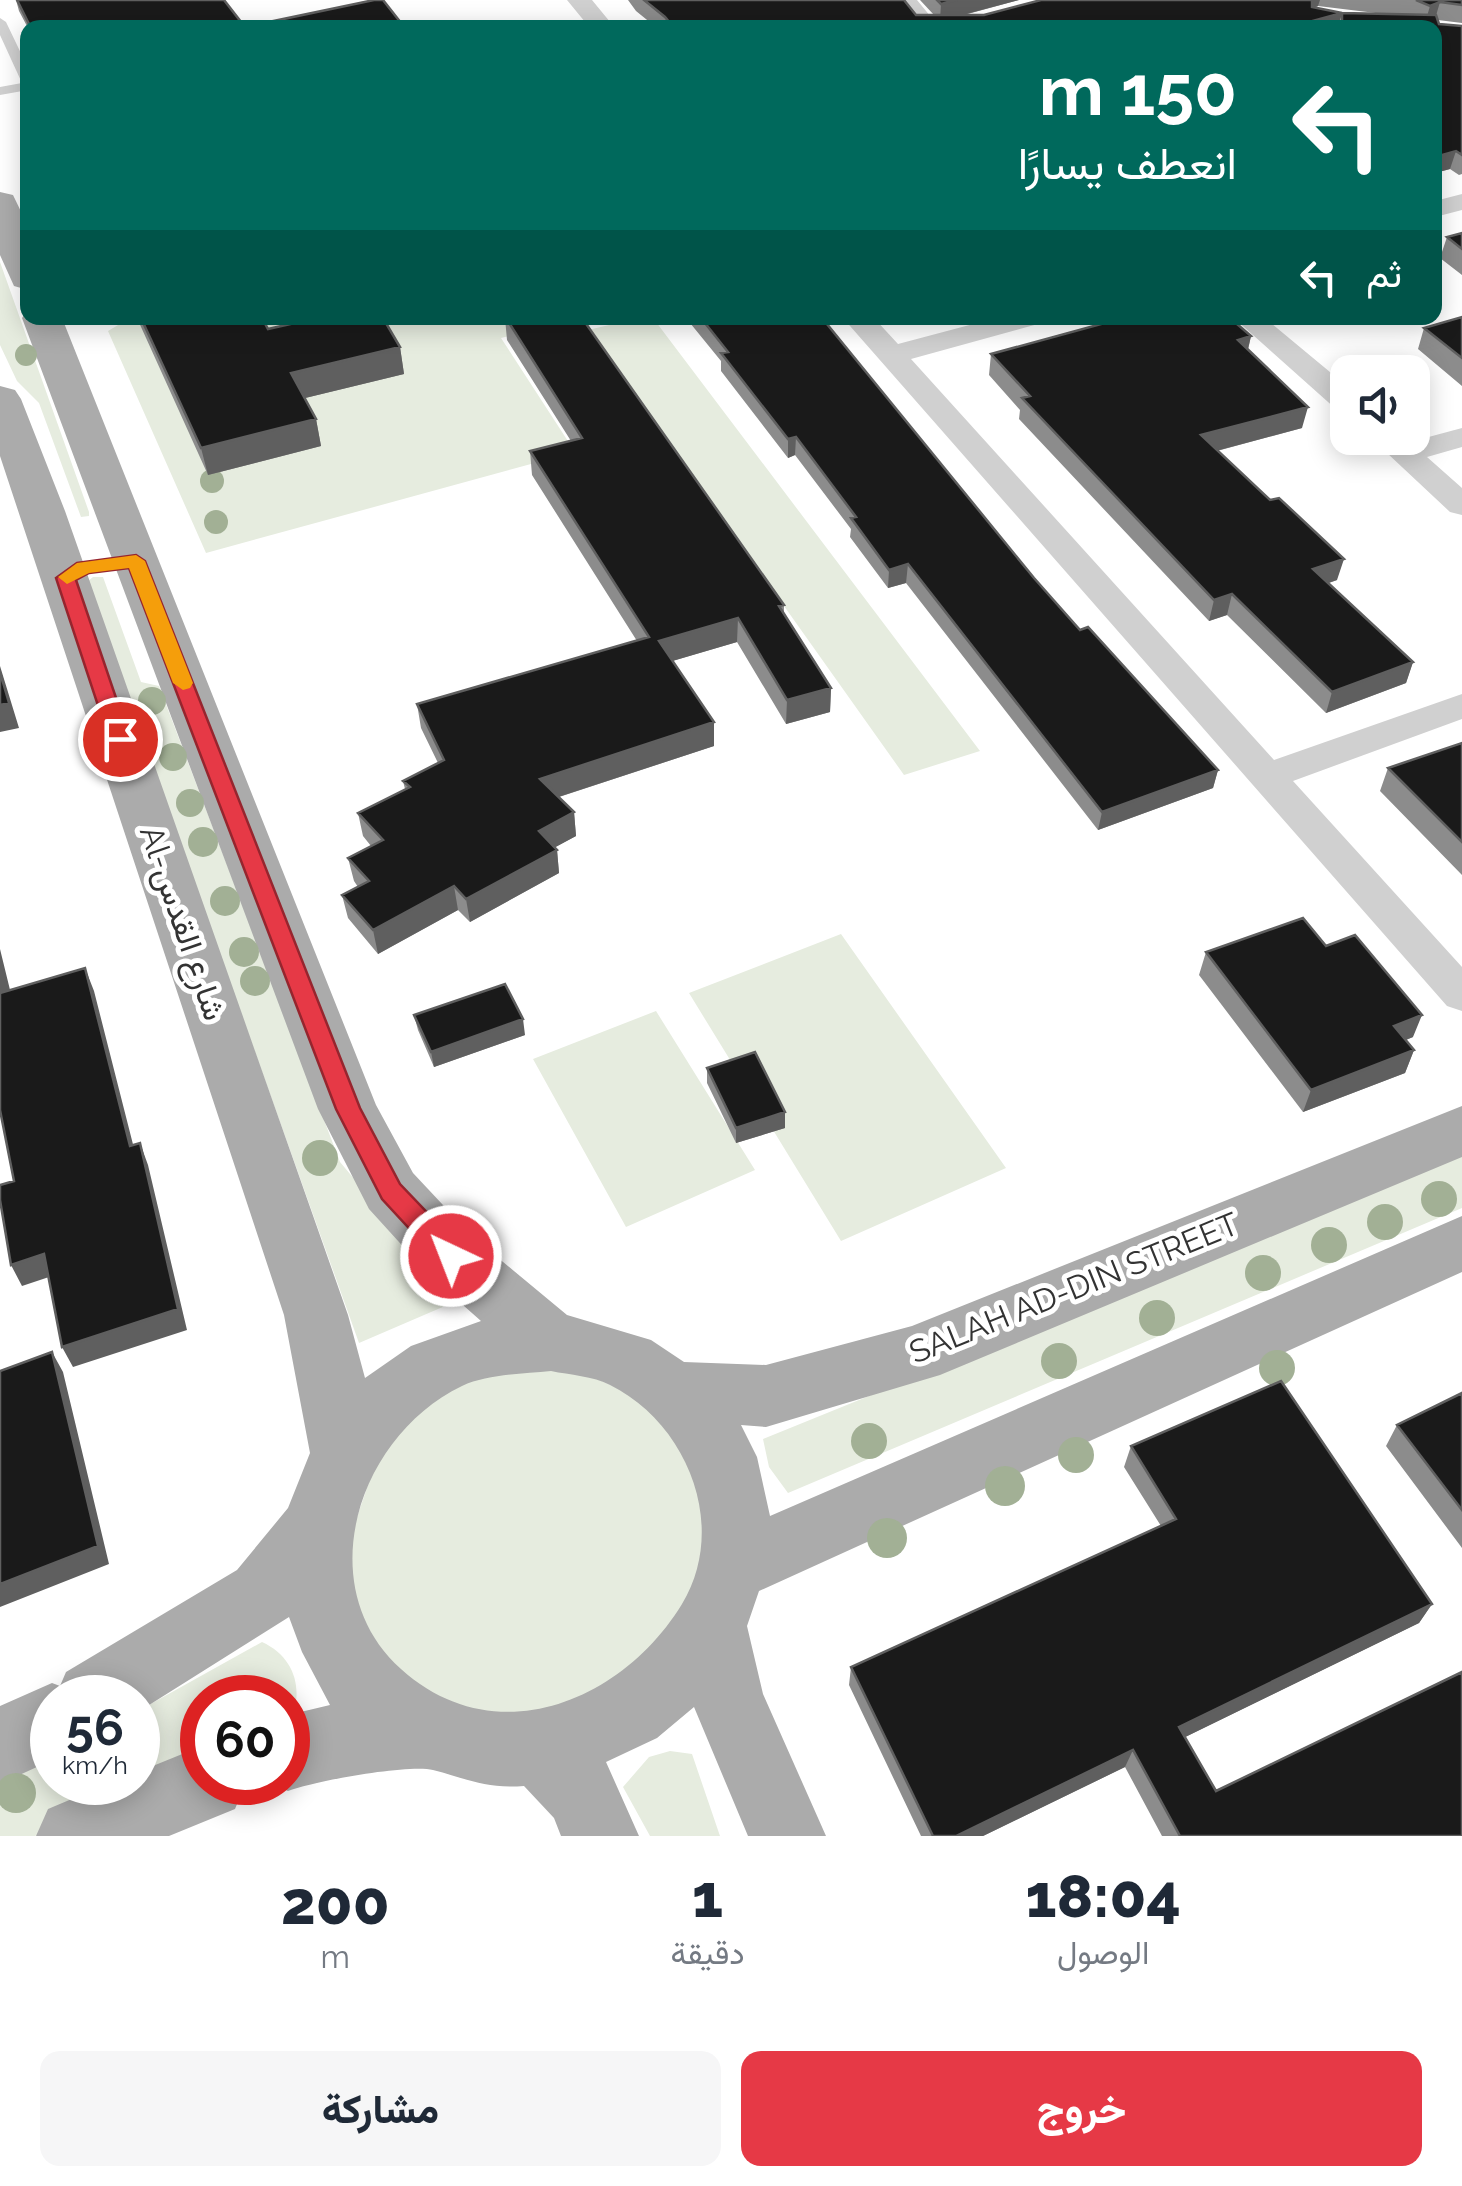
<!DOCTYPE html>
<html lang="ar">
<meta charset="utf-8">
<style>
:root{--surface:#fff;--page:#f6f6f7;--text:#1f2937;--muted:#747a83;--accent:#e63946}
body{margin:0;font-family:Raleway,Vazirmatn,sans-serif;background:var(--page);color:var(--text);direction:rtl;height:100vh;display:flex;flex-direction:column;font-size:38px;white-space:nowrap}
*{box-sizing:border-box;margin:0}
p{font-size:32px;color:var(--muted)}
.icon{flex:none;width:55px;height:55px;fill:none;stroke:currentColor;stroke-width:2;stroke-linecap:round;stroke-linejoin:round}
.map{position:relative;height:1836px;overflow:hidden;direction:ltr}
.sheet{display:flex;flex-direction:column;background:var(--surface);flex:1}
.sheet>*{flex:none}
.hud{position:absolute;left:20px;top:20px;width:1422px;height:305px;border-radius:20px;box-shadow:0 5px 25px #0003;direction:rtl;background:#00695c;color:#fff;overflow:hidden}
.fabs{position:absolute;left:1330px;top:355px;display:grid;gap:20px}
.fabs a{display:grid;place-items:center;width:100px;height:100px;border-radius:20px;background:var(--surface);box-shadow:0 5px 25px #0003;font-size:50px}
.speed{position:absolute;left:30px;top:1675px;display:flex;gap:20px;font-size:50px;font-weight:700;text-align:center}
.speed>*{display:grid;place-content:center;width:130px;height:130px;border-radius:50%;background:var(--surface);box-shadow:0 5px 25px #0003;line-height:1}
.speed small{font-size:25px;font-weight:400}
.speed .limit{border:15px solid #d22;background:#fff;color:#111}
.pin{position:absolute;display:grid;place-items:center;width:85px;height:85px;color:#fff;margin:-42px;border:5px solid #fff;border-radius:50%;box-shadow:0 2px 10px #0007}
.me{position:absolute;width:110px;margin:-55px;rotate:317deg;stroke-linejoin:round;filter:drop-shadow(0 0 8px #0008)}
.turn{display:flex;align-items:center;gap:35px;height:210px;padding:0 40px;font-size:45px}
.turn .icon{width:130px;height:130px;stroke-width:2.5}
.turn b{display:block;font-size:70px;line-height:85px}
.then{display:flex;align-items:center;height:95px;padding:0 40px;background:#0003;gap:20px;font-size:38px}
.eta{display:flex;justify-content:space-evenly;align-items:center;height:170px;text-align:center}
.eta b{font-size:60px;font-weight:800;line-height:70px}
.cta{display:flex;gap:20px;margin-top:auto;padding:20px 40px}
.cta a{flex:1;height:115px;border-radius:20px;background:var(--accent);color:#fff;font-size:40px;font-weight:800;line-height:115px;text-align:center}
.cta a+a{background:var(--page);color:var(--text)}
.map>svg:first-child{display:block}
</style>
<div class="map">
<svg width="1462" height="1836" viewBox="0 0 1462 1836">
<rect width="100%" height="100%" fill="#fff"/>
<path fill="#e6ecdf" d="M0,262L89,512V516L81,517L39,403L17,381L0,345Z
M130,318H582L501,338L575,452L206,553L108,331Z
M639,318H653L980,751L904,775L588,330Z
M93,577H103L141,682L159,686L340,1162L443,1285L452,1303L359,1343L87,582Z
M841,934L1006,1168L841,1241L689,993Z
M656,1011L755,1170L626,1227L533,1059Z
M1462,1155V1208L788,1493L769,1467L763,1439Z
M533,1367L589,1375L640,1399L678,1439L702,1491L706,1549L689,1607L604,1694L545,1714L483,1713L427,1693L382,1657L354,1608L345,1552L381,1447L423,1405L475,1378Z
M262,1642C297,1658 305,1694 288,1726V1698H202V1766L35,1836H0V1772L52,1749V1782H138V1711Z
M670,1751L692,1754L720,1836H650L623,1787L649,1757Z"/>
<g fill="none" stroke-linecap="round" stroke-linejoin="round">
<path fill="#d0d0d0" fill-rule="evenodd" d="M0,18L6,22L28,68V90L0,95V87L22,83L0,35Z"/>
<path fill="#d0d0d0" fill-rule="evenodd" d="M567,0H592L615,28H590Z
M892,0H917L940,28H915Z
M1462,194V210L1435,217V201Z
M843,318H874L898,344L996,318H1042L1038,324L911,359L1274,760L1462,694V719L1293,781L1462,967V1011L1447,1006Z
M1234,318H1265L1348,387V412L1337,410Z
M1462,428V447L1427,457L1462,488V515L1450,512L1371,438H1405L1410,442Z"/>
<path fill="#ababab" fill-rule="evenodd" d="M0,192L13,195L28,226V290L14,286L0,255Z
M28,310V318H62L376,1105L413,1173L473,1237L567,1315L651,1340L684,1362L766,1365L912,1326L1462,1106V1157L940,1375L766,1427L741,1425L757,1457L770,1516L1462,1216V1272L759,1591L747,1626L763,1694L826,1836H748L694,1707L657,1738L606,1762L639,1836H561L554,1818L524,1786C486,1789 468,1779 433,1770C409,1764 314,1781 288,1791L268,1782H288V1715L330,1705L302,1652L289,1617L138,1712V1698H52V1760L0,1784V1706L52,1683L60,1686L66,1672L237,1570L288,1508L310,1453L284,1315L0,456V386L15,390L21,399L65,511L348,1315L365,1378L411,1346L481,1321L429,1275L369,1209L318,1109L22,318ZM551,1371C570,1375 593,1376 610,1385C687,1423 729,1526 682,1604C622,1702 495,1754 401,1669C309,1586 358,1436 462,1386C488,1374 522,1374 551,1371Z
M202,1746V1782H246L235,1809L169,1836H36L48,1809L112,1782H138V1772Z"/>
</g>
<g fill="#a2b095">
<circle cx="26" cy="355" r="11"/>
<circle cx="212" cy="481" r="12"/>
<circle cx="216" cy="522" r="12"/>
<circle cx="152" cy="701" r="14"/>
<circle cx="173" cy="757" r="14"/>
<circle cx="190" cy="803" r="14"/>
<circle cx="203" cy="842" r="15"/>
<circle cx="225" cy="901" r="15"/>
<circle cx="244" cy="952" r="15"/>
<circle cx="255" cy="981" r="15"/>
<circle cx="320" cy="1158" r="18"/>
<circle cx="1439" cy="1199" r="18"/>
<circle cx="1385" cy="1222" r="18"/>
<circle cx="1329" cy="1245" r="18"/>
<circle cx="1263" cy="1273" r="18"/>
<circle cx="1157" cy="1318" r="18"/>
<circle cx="1059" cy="1361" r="18"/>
<circle cx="1277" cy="1368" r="18"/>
<circle cx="869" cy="1441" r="18"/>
<circle cx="1076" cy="1455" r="18"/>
<circle cx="1005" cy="1486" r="20"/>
<circle cx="887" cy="1538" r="20"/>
<circle cx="16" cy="1793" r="20"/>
</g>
<path fill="#8c8c8c" d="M16,0H224L245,27L405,28H28L19,11Z
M628,0H904L916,15H934L920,0H1019L964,15H984L1041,0H1462V23L1438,20L1439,24L1462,26V174L1459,175L1450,169L1435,173V28H1339L1342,13L1384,14L1318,6L1314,8L1342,13L1338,28H657L636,11Z
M1462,233V275L1440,258L1447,237Z
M1462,317V386L1418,349L1424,328Z
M137,318H262L268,329L400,347L404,374L305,398L316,419L321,446L208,475Z
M505,318L784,605V614L831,688L830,712L786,724L737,642L672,661L714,722V746L559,797L574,812L576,836L555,847L557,850L559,873L470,922L458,910L378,954L348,918L342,895L358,887L354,881L348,858L371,846L363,836L358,813L405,789L403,781L438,763L421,728L417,704L637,641L532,475L530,451L571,441L507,340Z
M686,318H822L1034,578L1080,630L1218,770L1213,788L1098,830L906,583L888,588L850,537L851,529L795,455L788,458L721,371V361Z
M1251,336L1248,350L1302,428L1217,451L1337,580L1329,583L1413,662L1406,683L1326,713L1227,615L1209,621L1019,419L1020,410L989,375L991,354Z
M1462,743V875L1380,791L1388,768Z
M1326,946L1413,1037L1406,1040L1414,1050L1405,1073L1303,1112L1199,975L1206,952Z
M414,1015L525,1035L434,1067L418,1030Z
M707,1068L785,1128L736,1143L707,1083Z
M1462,1393V1548L1386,1446L1397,1425Z
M1131,1446L1432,1604L1419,1623L1185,1737L1216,1791L1462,1836H1162L1125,1767L983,1836H921L849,1685L851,1667L1161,1526L1124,1467Z"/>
<path fill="#5f5f5f" d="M957,0H1019L940,21L941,4Z
M1310,0H1320L1318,6L1308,10Z
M1440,2L1435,19L1425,23L1430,6Z
M1342,13L1338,28H1287Z
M1456,151L1450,169L1435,173V157Z
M1251,336L1246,357L1238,340Z
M400,347L404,374L297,400L291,373Z
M1308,407L1302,428L1197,456L1201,435Z
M316,419L321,446L208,475L201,448Z
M796,437L795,455L788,458V439Z
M1344,559L1337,580L1307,590L1313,569Z
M908,564L906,583L888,588L889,570Z
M1232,594L1227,615L1209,621L1214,600Z
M738,618L737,642L659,665V641Z
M1413,662L1406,683L1326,713L1332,692Z
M0,666L19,728L0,732Z
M831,688L830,712L786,724L787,700Z
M714,722V746L543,802L540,779Z
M1218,770L1213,788L1098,830L1102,812Z
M574,812L576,836L541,855L539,831Z
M557,850L559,873L470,922L466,899Z
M454,886L458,910L378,954L373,930Z
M0,949L11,994L0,998Z
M85,968L94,991L139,1168L130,1146Z
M1422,1015L1413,1037L1385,1048L1394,1026Z
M523,1019L525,1035L434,1067L431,1052Z
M1414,1050L1405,1073L1303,1112L1311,1090Z
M785,1112V1128L736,1143V1128Z
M140,1143L148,1165L187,1330L73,1367L62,1347Z
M44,1254L55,1275L22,1286L11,1265Z
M52,1352L63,1372L109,1564L0,1607V1584Z
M1432,1604L1419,1623L1171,1744L1179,1727Z
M1133,1750L1125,1767L983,1836H956Z"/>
<path fill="#1a1a1a" stroke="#5f5f5f" stroke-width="2.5" d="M17,0H224L245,27L374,0H383L405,28H31Z
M644,0H904L916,15H984L1041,0H1312V7L1342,13L1287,28H674L665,17Z
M937,0H957L941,4Z
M1416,0H1462V5L1440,2L1430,6Z
M1342,13L1436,15L1439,24L1462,26V155L1456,151L1435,157V28H1342Z
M485,22L490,28H461Z
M1462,233V249L1447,237Z
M1462,317V358L1424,328Z
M141,318H262L268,329L317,318H383L400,347L291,373L316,419L201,448Z
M506,318H582L784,605L779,606L831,688L787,700L738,618L659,641L714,722L540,779L574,812L539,831L557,850L466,899L454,886L373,930L342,895L369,881L348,858L383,840L358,813L410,787L403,781L444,760L417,704L649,637L530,451L582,438Z
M701,318H822L1034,578L1080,630L1088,627L1218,770L1102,812L908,564L889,570L851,518L856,517L796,437L788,439L721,353L728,352Z
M1123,318H1230L1251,336L1238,340L1308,407L1201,435L1270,500L1279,498L1344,559L1313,569L1413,662L1332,692L1232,594L1214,600L1022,398L1030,396L991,354Z
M0,672L9,703L0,705Z
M1462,743V842L1388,768Z
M1303,918L1326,946L1355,935L1422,1015L1394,1026L1414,1050L1311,1090L1206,952Z
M85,968L130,1146L140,1143L178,1309L62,1347L44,1254L11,1265L0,1200V1185L14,1181L0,1110V993Z
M505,984L523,1019L431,1052L414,1015Z
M755,1052L785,1112L736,1128L707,1068Z
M52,1352L98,1546L0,1584V1371Z
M1281,1381L1432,1604L1179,1727L1216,1791L1462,1672V1836H1180L1133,1750L956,1836H933L851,1667L1176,1519L1131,1446Z
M1462,1393V1510L1397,1425Z"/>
<path fill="#e63946" stroke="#96252e" stroke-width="2.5" d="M136,555L145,561L360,1108L400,1184L461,1248L464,1256L461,1264H442L382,1199L336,1109L129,568L89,573L76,580L130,739L120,747L109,739L56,578L77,563Z"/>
<path fill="#f59e0b" d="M136,555L145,561L193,683L190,688L183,690L173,683L129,568L89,573L67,584L58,577L77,563Z"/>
<g text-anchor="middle" stroke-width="10" stroke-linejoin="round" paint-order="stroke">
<g font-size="32" fill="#333" stroke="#fff">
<text transform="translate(183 923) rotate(71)" y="11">Al-شارع القدس</text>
<text transform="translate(1074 1288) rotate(-22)" y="11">SALAH AD-DIN STREET</text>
</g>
</g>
</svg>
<div class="fabs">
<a><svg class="icon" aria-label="sound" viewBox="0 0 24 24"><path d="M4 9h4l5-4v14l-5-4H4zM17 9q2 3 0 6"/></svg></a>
</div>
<div class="speed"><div>56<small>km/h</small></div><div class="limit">60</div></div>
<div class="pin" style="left:120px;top:739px;background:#d93025"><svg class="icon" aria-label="arrive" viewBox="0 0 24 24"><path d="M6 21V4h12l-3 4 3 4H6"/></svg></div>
<svg class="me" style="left:451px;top:1256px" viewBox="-20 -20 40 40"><circle r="17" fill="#e63946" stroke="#fff" stroke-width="3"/><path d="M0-11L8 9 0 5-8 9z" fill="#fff"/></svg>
<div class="hud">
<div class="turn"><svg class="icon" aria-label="left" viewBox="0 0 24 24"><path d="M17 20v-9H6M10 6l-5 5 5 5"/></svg><div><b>150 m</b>انعطف يسارًا</div></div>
<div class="then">ثم<svg class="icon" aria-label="left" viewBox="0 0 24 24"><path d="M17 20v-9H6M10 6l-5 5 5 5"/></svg></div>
</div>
</div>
<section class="sheet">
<div class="eta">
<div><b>18:04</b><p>الوصول</p></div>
<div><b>1</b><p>دقيقة</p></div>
<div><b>200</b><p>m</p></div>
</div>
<div class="cta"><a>خروج</a><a>مشاركة</a></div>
</section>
